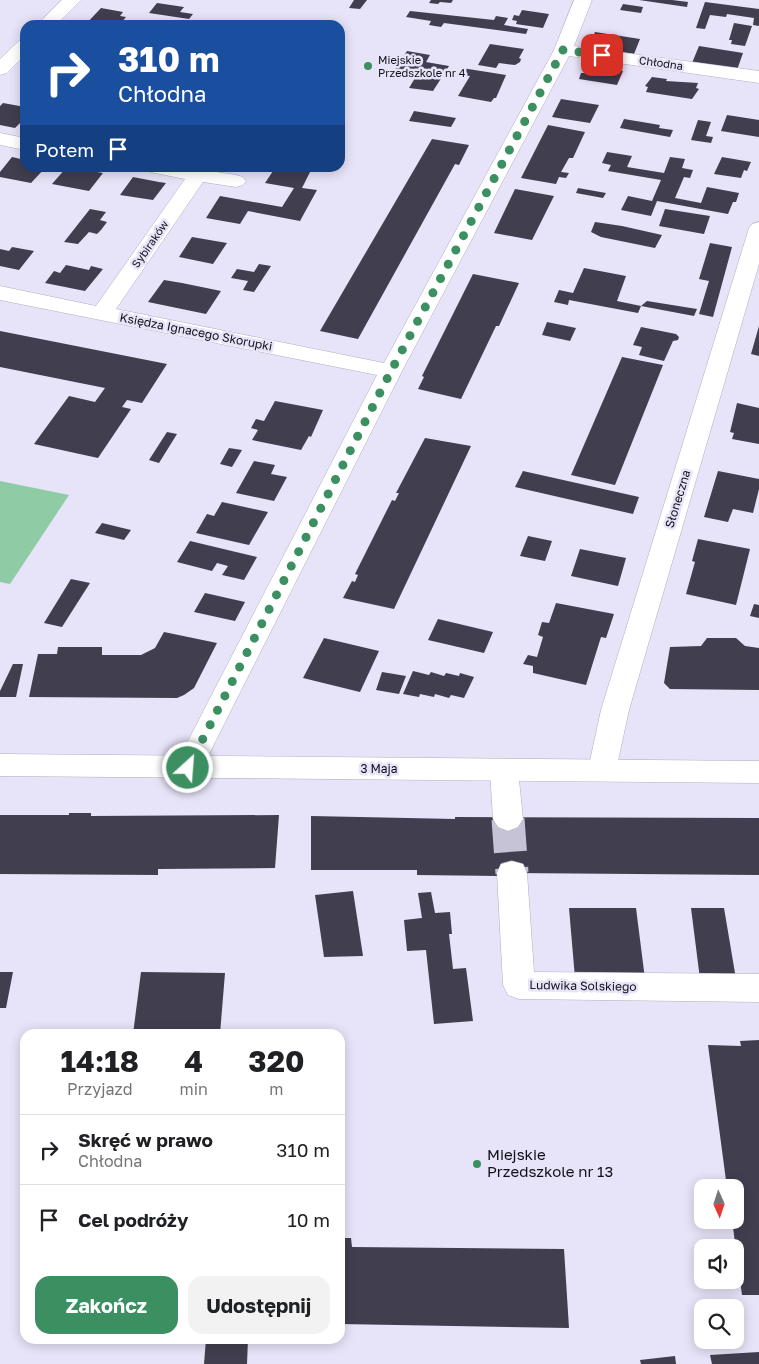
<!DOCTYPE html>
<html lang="pl">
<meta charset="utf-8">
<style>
:root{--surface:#fff;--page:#f2f2f2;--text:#202124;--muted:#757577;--line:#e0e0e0;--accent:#3c8f61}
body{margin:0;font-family:"Golos Text",sans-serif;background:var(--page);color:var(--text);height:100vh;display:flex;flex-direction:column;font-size:19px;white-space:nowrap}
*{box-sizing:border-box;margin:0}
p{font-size:16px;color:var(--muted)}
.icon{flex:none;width:28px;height:28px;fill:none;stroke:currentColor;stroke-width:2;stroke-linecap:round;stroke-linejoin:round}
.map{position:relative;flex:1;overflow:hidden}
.panel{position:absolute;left:20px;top:1029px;width:325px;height:315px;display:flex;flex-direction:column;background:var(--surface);border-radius:15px;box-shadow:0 2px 12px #0003}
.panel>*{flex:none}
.guide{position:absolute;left:20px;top:20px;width:325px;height:152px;border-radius:15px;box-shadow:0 2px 12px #0003;background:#1a4fa0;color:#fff;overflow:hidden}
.needle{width:32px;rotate:177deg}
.buttons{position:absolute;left:694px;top:1179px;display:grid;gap:10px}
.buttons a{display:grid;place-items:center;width:50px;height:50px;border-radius:10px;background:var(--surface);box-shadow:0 2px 12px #0003;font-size:25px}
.pin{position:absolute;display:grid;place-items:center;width:42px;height:42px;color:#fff;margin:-21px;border-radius:10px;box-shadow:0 2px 8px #0006}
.me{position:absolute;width:55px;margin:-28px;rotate:26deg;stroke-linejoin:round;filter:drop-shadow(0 0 4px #0008)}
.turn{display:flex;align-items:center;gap:18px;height:105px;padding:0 15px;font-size:22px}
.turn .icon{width:65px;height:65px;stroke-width:2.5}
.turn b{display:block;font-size:35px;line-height:42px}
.then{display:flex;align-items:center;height:48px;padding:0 15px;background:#0003;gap:10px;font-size:19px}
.eta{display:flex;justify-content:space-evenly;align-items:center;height:85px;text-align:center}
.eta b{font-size:30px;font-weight:700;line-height:35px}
.primary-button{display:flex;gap:10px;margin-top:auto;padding:10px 15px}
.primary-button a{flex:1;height:58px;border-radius:15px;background:var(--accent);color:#fff;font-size:20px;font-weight:700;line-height:58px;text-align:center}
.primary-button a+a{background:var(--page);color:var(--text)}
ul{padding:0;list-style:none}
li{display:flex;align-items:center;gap:15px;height:70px;padding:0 15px;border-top:1px solid var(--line)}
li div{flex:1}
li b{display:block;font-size:19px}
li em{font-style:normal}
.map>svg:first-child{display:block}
</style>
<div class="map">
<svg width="759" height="1364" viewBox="0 0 759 1364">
<rect width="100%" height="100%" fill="#e7e3f8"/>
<path fill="#8fcca5" d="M0,481L69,495L10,584L0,582Z"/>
<path fill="#413e4f" d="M354,0H367L360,9L349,8Z
M431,0H453L451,3L440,2L438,4L429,3Z
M639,0H672L688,2L687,7Z
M705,2L759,9V26L753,25L754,18L727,14L726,17L710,15L705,29L696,28Z
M157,3L184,7L180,12L193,14L189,19L149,13Z
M623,4L643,7L641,13L620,10Z
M101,8L123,12L120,16L126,17L120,24H86Z
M522,10L549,14L543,28L516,24L517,21L512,20L514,15L519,16Z
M410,11L494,20L496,16L508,18L504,25L528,29L526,34L444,23L441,27L429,25L431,21L406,17Z
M164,20L185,21L187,23L159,25Z
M734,23L752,26L745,46L731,44L732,40H729Z
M595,32L640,39L634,54L588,47Z
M490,44L524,49L519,58L521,59L520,62L515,65L499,63L496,68L478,65Z
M699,46L743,53L737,70L692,63Z
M407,51L430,55L426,62L449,66L433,91L409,88L415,78L392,74Z
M590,64L623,71L617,85L579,79L581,73H585Z
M462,68L506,75L496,98H494L491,102L458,96L470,76L458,75Z
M652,77L667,79L666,81L698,83L696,88L699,89L692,99L646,92L648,87L645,86Z
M561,99L599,105L590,123L552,117Z
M3,103L25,107V121H22L15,128L0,125V106Z
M414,111L456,118L451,127L409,121Z
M727,115L759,120V137L721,131Z
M624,119L660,125L659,128L673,130L670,137L620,128Z
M698,120L711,122L706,136L713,137L711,143L691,140Z
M548,125L585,132L573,158H569L561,172L569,173L566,178L559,177L556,184L521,178Z
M432,139L469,145L459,165L455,164L358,339L320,331Z
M607,152L632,156L627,167L664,173L670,157L685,159L682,168L693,170L690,178L684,177L675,198L701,203L707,187L739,193L736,202H733L728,214L657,201L651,216L621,210L628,196L652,201L661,180L608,171L611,165L602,163Z
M12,157L25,160V168H45L31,183L0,177V172Z
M722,157L751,162L747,171L744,170L741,178L714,174Z
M66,168H73L103,173L89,191L52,184Z
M275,168L311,170L302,188L317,190L300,221L248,211L240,224L206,218L220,196L282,207L294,188L265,183Z
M133,177L159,182L166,183L153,200L120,195Z
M578,188L606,193L603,198L576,193Z
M515,189L554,196L532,240L494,233Z
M90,209L106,212L100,220L107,222L101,230L97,234L89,232L78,244L64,242Z
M665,209L710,216L704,234L659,226Z
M595,222L622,226L662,235L655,248L601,237L591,232Z
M192,237L227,243L213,264L179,257Z
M710,243L732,247L713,317L699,314L709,281L699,279Z
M12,247L34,251L19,270L0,266V249L9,251Z
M259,264L271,266L254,292L243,290L248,281L231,278L237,269L254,272Z
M66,265L89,270L91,266L103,269L85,291L45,283L54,271L60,273Z
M584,268L626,276L617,301L641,306L638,313L569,300L568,305L554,302L559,290L573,293Z
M473,274L519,283L499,326H496L461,399L418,389L424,377L422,376Z
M164,280L182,283L221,291L206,314L148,302Z
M647,301L697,309L694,316L641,306Z
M547,322L576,328L570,341L542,335Z
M759,326V356L751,354Z
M641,327L676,334L679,337L678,340L673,341L664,361L639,355L642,347L633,345Z
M0,331L167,364L142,403L127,400L122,407L131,409L98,458L34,444L69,396L95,402L105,388L0,367Z
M622,357L663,365L615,485L571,475Z
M275,401L323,410L311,437L309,436L301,450L252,440L258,430L251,428L256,419L264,421Z
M737,403L759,408V444L732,439L734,433L730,432Z
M167,432L177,434L159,463L149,460Z
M425,438L471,446L394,609L343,598L352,581L355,582L358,575L355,574L392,500L395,501L399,493H396Z
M229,448L242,450L232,467L220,464Z
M254,461L275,465L271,474L287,477L274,501L236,493Z
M523,471L639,497L633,514L515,487Z
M718,471L759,479V489L753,513L733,509L728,522L704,517Z
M222,502L268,512L249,545L196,533L207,514L214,516Z
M102,523L131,530L124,540L95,533Z
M528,536L552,541L545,561L520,556Z
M698,539L750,549L736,605L686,594L695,562L692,561Z
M190,541L236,552L257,557L244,580L222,575L228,566L217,563L212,571L177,562Z
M580,549L626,558L618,586L571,576Z
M71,579L90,583L62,627L44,623Z
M205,593L245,602L235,621L194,612Z
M556,603L614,614L606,638L601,637L586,685L533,673V666L523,664L528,655L537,657L543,637L538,635L542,622L549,623Z
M754,604L759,605V618L750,616Z
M438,619L493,632L484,653L428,640Z
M164,632L217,643L194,688L184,695L177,698L29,697L38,654H57L58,647H102V655H141L155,648Z
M324,638L379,651L360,692L303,678Z
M707,638H736L745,646L759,648V690L670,689L664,683L670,647L701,646Z
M13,664H23L16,697H0V691Z
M413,671L429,675L431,672L444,676L446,673L459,676L460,673L474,677L464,698L451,695L449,698L435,694L434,697L420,694L419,697L403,694Z
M382,672L406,676L399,694L376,690Z
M69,813H91V816L279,815L275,868L158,869V875L0,874V815H69Z
M311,816L455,819V817L759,818V875L512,873L499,876L417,875V870H311Z
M353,891L363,956L324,957L315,895Z
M431,892L435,913L450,912L452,934H449L453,969L466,968L473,1021L434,1024L426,950L407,951L404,920L422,918L418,893Z
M569,908H636L645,979L575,978Z
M691,908H724L736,979H700Z
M0,972H13L6,1008H0Z
M141,972L225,973L220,1034H133Z
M759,1040V1295H742L732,1220H735V1188H727L708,1045L741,1046L740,1041Z
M340,1238H351L352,1247L564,1249L569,1328L340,1324Z
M206,1339H248L247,1364H204Z
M759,1352V1364H712L710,1355Z
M675,1356L676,1364H641L640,1360Z"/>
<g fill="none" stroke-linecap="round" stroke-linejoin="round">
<path stroke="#c7c3d6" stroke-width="33" stroke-dasharray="33 16" stroke-linecap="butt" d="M508,819L512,873"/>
<g stroke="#b0adc1" stroke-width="1">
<path id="minor" d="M62,0H81L56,25H37Z
M574,0H592L574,46L759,71V83L569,56L402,371L198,776L188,779L178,776L174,768L377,375L0,300V286L96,306L185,179L150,172L147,168H191L236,175L243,177L246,181L243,185L236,187L203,182L116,309L384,363L554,50Z
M25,40V55L7,73L0,75V59L19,41Z
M0,133L25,138V150L0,145Z
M759,222V264L629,710L616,770L612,778L602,781L592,778L588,770L601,710L749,228L752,224Z
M504,759L514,762L518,770L523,819L518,827L508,831L498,827L493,819L490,770L494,762Z
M512,861L523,864L527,873L534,972L759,974V1002L519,999L508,995L503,985L497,873L501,864Z"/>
</g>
<g stroke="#b0adc1" stroke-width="1">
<path id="secondary" d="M0,754L759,761V783L0,776Z"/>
</g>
<use href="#minor" fill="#fff" fill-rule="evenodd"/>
<use href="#secondary" fill="#fff" fill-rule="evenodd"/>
</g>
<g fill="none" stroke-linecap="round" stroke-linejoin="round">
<path stroke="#3c8f61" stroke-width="9" stroke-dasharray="0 16.2" d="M188,768L391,371L563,50L602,55"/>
</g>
<g fill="#3c8f61" stroke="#e7e3f8" stroke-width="2">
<circle cx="368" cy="66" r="5"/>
<circle cx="477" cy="1164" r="5"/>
</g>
<g text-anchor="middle" stroke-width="5" stroke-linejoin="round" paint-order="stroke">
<g font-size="11" fill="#111017" stroke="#e7e3f8" text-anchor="start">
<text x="378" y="64">Miejskie<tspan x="378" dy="13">Przedszkole nr 4</tspan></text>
</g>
<g font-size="11" fill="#111017" stroke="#e7e3f8">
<text transform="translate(661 63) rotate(8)" y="4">Chłodna</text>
<text transform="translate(150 244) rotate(-55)" y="4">Sybiraków</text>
</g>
<g font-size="12" fill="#111017" stroke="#e7e3f8">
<text transform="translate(196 332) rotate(11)" y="4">Księdza Ignacego Skorupki</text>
<text transform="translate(678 499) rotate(-73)" y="4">Słoneczna</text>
<text x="379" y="773">3 Maja</text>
<text transform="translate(583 986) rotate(1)" y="4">Ludwika Solskiego</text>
</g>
<g font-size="15" fill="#111017" stroke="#e7e3f8" text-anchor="start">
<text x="487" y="1160">Miejskie<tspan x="487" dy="17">Przedszkole nr 13</tspan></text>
</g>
</g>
</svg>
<div class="buttons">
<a><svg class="needle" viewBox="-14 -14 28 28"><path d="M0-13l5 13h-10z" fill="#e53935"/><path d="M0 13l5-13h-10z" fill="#757577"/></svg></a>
<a><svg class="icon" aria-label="sound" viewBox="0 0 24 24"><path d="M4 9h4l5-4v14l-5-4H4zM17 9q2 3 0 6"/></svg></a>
<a><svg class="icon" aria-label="search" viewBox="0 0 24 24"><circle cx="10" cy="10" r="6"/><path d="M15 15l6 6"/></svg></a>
</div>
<div class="pin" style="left:602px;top:55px;background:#d93025"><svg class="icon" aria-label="arrive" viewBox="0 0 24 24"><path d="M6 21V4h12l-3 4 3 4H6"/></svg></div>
<svg class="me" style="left:188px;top:768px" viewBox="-20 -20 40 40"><circle r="17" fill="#3c8f61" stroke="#fff" stroke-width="3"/><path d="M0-11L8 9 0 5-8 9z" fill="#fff"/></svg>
<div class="guide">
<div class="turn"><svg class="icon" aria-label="right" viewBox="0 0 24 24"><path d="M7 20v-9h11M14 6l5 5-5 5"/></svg><div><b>310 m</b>Chłodna</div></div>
<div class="then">Potem<svg class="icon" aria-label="arrive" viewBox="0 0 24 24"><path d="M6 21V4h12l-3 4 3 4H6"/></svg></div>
</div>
<section class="panel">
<div class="eta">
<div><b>14:18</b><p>Przyjazd</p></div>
<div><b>4</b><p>min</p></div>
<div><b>320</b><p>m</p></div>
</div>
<ul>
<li><svg class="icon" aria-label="right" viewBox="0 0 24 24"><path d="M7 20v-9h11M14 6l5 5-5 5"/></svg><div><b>Skręć w prawo</b><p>Chłodna</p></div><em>310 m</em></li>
<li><svg class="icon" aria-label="arrive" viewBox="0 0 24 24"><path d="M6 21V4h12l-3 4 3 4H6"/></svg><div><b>Cel podróży</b></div><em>10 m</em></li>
</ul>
<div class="primary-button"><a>Zakończ</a><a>Udostępnij</a></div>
</section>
</div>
